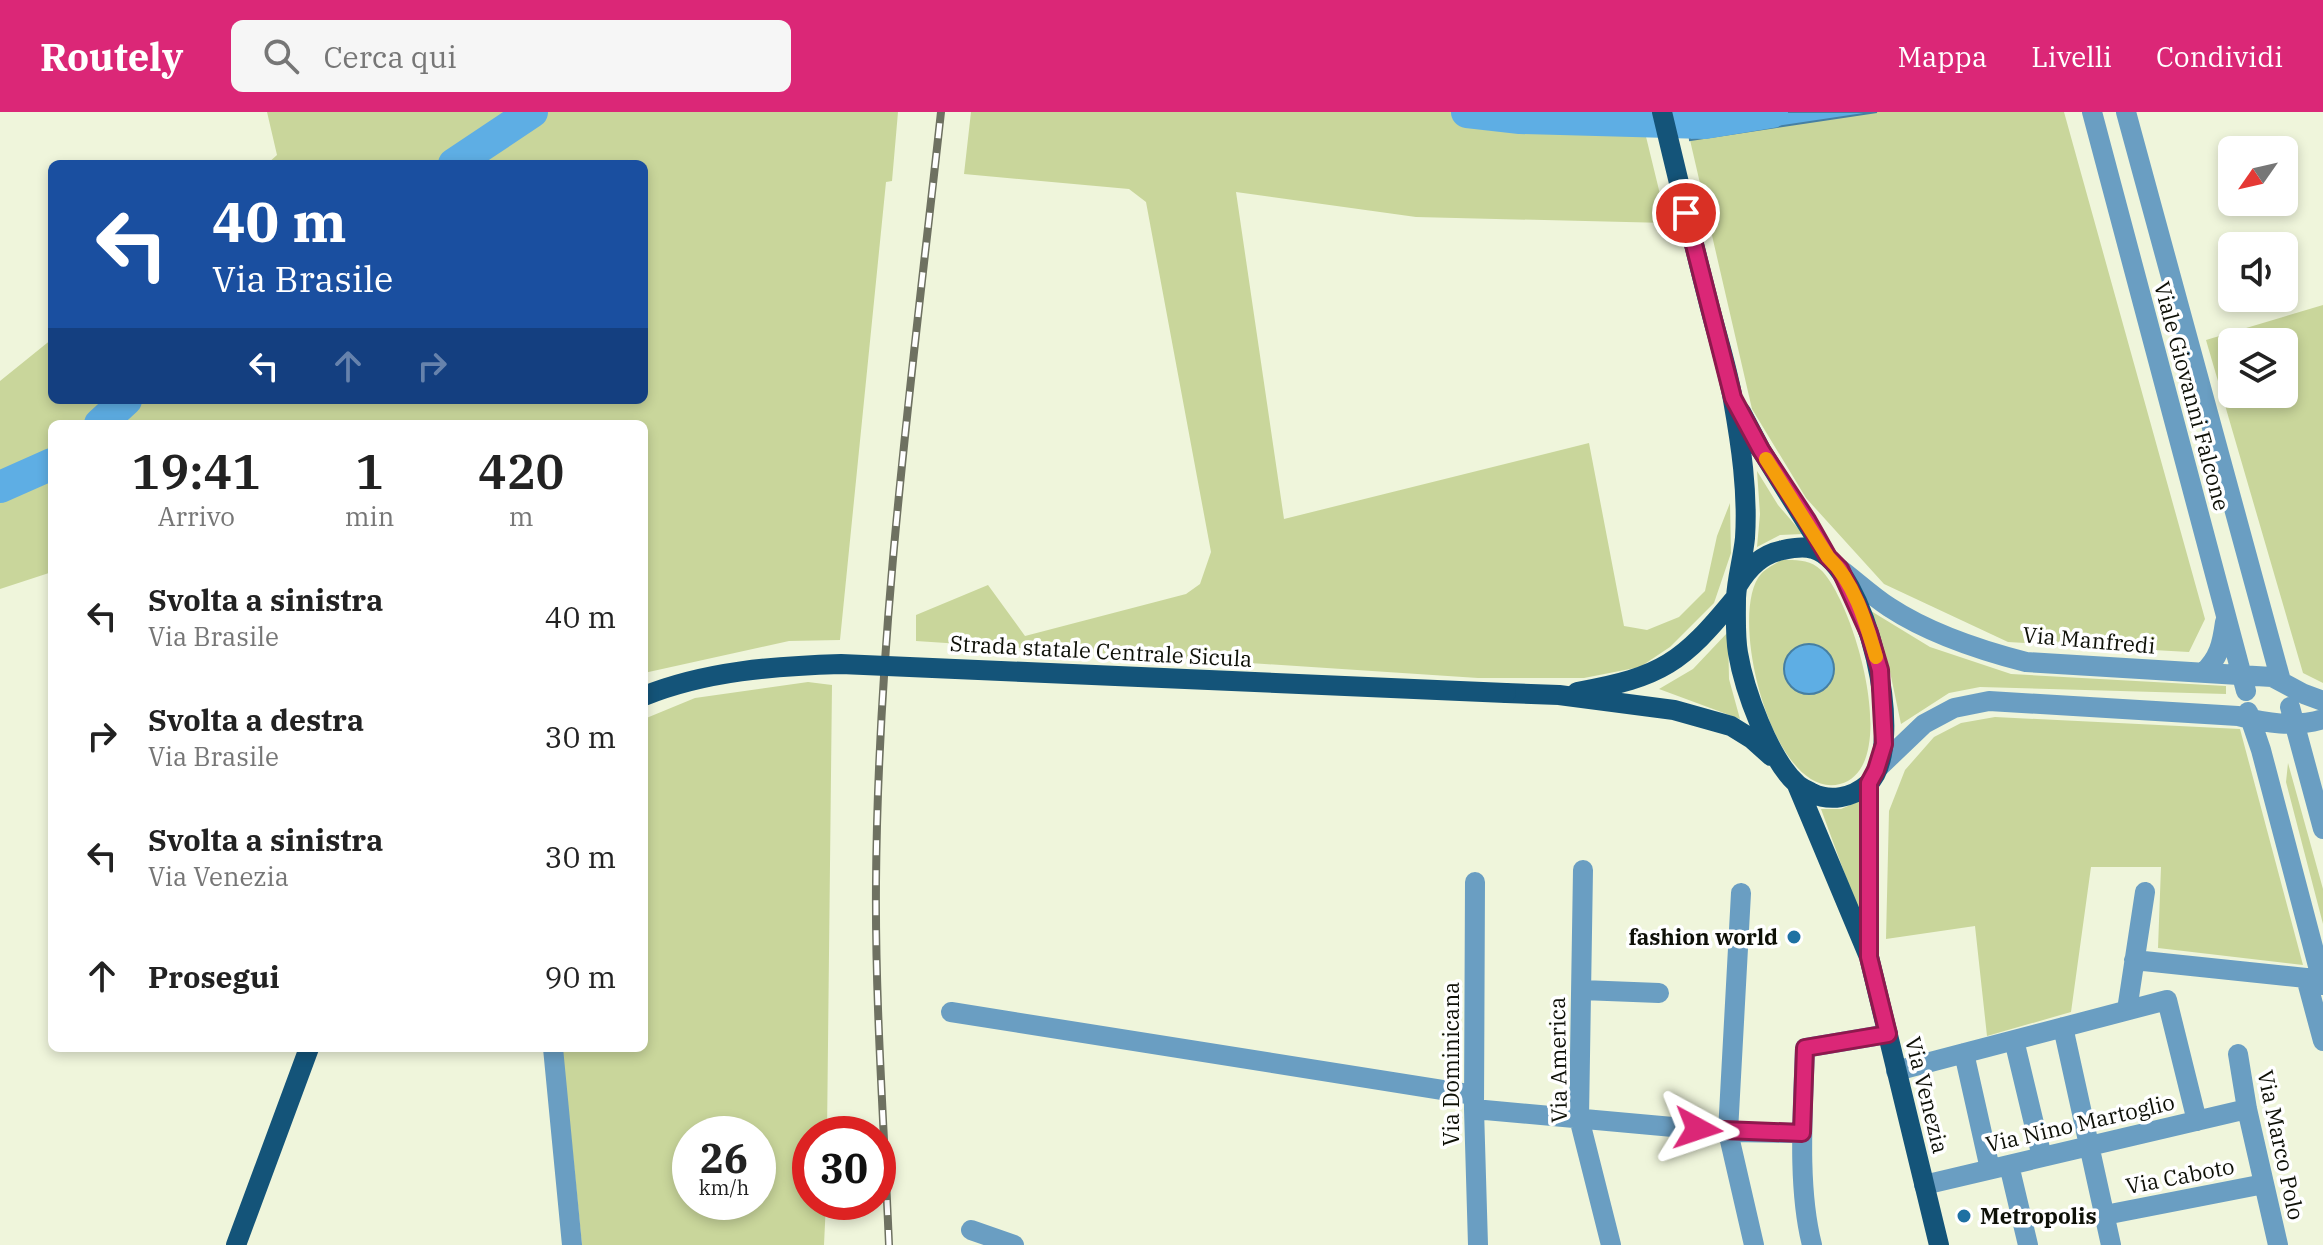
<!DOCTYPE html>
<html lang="it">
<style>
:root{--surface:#fff;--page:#f6f6f6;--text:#222;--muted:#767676;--accent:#db2777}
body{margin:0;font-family:"IBM Plex Serif",serif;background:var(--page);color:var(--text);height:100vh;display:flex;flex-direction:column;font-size:30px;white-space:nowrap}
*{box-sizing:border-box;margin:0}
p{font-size:26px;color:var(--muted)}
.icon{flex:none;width:44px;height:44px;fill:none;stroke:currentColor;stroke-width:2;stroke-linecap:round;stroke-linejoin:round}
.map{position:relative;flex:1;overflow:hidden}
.panel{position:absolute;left:48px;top:308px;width:600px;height:632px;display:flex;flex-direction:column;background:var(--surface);border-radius:12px;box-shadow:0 4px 12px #0003}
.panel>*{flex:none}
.banner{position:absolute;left:48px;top:48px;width:600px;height:244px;border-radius:12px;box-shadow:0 4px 12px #0003;background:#1a4fa0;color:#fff;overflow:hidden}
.needle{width:52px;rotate:236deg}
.controls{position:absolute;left:2218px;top:24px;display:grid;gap:16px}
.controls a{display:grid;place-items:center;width:80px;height:80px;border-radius:12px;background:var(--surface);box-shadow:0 4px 12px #0003;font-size:40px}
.speed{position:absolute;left:672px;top:1004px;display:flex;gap:16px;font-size:40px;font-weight:700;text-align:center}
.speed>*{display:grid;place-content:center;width:104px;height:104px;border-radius:50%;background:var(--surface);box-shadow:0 4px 12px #0003;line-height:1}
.speed small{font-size:20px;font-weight:400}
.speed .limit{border:12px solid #d22;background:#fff;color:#111}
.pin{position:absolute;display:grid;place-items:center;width:68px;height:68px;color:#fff;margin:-34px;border:4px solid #fff;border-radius:50%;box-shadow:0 2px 8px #0007}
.me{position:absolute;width:88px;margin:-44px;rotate:95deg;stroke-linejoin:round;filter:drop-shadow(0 0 6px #0008)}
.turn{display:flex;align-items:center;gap:28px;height:168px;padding:0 32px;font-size:36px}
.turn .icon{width:104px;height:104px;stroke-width:2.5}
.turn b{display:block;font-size:56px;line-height:68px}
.lanes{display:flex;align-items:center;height:76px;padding:0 32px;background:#0003;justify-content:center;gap:40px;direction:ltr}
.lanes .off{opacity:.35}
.eta{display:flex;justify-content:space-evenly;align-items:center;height:136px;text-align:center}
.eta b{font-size:48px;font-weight:600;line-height:56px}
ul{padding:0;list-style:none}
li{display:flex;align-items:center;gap:24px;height:120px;padding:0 32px}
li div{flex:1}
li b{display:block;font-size:30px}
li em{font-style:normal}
header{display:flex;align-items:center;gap:48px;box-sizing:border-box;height:112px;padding:0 40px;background:var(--accent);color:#fff}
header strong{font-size:38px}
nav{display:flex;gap:44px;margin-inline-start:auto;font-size:28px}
.search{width:560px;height:72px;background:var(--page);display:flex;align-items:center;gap:20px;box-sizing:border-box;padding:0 28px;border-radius:12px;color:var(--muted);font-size:30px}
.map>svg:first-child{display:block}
</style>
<header>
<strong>Routely</strong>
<div class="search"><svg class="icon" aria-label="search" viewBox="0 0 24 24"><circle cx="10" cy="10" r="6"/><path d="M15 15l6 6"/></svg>Cerca qui</div>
<nav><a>Mappa</a><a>Livelli</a><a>Condividi</a></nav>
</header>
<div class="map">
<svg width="2323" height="1133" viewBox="0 0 2323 1133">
<rect width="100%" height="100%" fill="#eff5db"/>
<path fill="#c9d69b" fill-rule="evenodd" d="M267,0H898L892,69L886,70L840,528L789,529L644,561V312H52V460L0,477V269L52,227V288H644V52H267L277,43Z
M971,0H1640L1667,111L1416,105L1236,80L1284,407L1589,331L1624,514L1647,518L1679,505L1705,479L1717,424L1730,391L1731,441L1714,491L1670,535L1640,555L1584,566H1478L916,529V503L988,473L1025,524L1186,482L1200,472L1211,440L1146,90L1129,77L964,62Z
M1877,0H2064L2205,507L2189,540L2008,530L1884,472L1806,386L1752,297L1690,28Z
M2323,193V571L2303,561L2206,228ZM2232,230H2284V282H2232Z
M1757,359L1778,393L1803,422L1780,423L1757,435L1760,402Z
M1781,448C1795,448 1810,447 1821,458C1854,490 1903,656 1840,672C1773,690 1726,501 1761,462C1766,456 1775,452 1781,448ZM1793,537L1830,571L1815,582L1785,550Z
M1871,499L1930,535L2011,562L2226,574V582L1980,575L1949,581L1901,612L1889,555Z
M1728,520L1729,567L1740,607L1659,577L1693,557Z
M808,570L832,573L827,1022H810V1090H826L824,1133H582L562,936H644V607L695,586ZM690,1022H758V1090H690Z
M1995,605L2240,617L2303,853L2158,836L2161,755H2091L2071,900L1987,924L1975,814L1886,827L1889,699L1905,658L1934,625L1961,611Z
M2288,651L2323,777V812L2286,670Z
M1862,688L1859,801L1821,697H1841Z"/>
<path fill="#5eaee4" stroke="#467fa2" stroke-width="2" d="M1687,0H1877L1690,28Z
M1784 557a25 25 0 1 1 50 0a25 25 0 1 1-50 0Z"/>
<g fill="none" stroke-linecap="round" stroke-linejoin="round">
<path stroke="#5eaee4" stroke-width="32" d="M1467,0L1520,6L1705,11L1772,0
M454,52L532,0
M100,312L126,288
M0,375L52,352"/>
<path stroke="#6a9ec2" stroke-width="20" d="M2092,0L2246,579
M2126,0L2281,569
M1840,457C1856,469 1872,484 1889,495C1930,522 1979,538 2026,550L2272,565L2304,582L2323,589
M2203,561C2219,546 2222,532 2225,510
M2290,595L2323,717
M2248,600L2261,638L2323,873
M1876,658L1924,612L1954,596L1989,589L2238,604C2266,611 2294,616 2323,607
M1583,758L1579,1006L1611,1133
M1475,770L1474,997L1478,1133
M1741,781L1728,1020L1754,1133
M2134,848L2306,866L2321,865
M2306,866L2323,929
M1582,878L1659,881
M2127,898L2145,780
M951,900L1474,983
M2063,915L2111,1133
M2014,928L2042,1045
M553,936L572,1133
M1964,941L1990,1057
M2238,942L2247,997L2278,1133
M1896,959L2167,888L2197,1009
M1474,997L1728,1020L1802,1021
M2009,1053L2028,1133
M1924,1073L2247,997
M2105,1103L2264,1072
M971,1118L1014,1133
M1812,1133C1797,1074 1803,998 1805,936L1888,922"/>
<path stroke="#145479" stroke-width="20" d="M1662,0C1677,63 1692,126 1708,188C1716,221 1727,254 1733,288C1741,333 1748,380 1745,426C1743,446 1737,466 1736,486C1736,503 1735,524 1738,541C1744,577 1769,647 1797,672C1801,676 1807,678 1812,681C1830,690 1852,686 1868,672C1909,635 1866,452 1813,437C1804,434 1792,436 1783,438C1762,442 1749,455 1738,473
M1741,300L1761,338L1827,444
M1577,580C1662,565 1682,551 1736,485
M1506,581L1559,583L1674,598L1731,614L1752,627L1771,644
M1797,673L1869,845L1939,1133
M1869,833V671
M236,1133L309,936"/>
<g stroke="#6e7161" stroke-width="8">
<path id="rail" d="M889,1133C884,1012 875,891 876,771C878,513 913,256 941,0"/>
</g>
<use href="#rail" stroke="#fff" stroke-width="5" stroke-dasharray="15" stroke-linecap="butt"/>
<path stroke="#145479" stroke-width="20" d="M644,584C706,559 775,554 841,552L1506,581"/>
</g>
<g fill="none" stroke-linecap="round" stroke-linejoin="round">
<g stroke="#8e194d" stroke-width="20">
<path id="route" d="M1686,101L1733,286L1761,338L1807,408L1828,445L1840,457L1869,521L1880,558L1884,632L1876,658L1869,671V845L1888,922L1805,936L1802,1021L1698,1017"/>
</g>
<use href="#route" stroke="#db2777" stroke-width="14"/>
<path stroke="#f59e0b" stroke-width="14" d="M1766,347L1828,445C1855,471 1866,511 1876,545"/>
</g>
<g fill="#1e71a2" stroke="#fff" stroke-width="3">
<circle cx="1794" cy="825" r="8"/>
<circle cx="1964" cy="1104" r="8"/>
</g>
<g text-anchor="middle" stroke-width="7" stroke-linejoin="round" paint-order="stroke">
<g font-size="22" fill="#0e1007" stroke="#fff">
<text transform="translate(2192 284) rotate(75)" y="8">Viale Giovanni Falcone</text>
<text transform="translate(2089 528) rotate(5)" y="8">Via Manfredi</text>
<text transform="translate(1101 539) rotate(3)" y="8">Strada statale Centrale Sicula</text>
<text transform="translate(1558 948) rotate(-91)" y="8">Via America</text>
<text transform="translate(1451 952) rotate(-90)" y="8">Via Dominicana</text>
<text transform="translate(1927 983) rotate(76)" y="8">Via Venezia</text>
<text transform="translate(2080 1011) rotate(-13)" y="8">Via Nino Martoglio</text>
<text transform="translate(2281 1033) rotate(78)" y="8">Via Marco Polo</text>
<text transform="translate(2180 1064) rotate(-11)" y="8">Via Caboto</text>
</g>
<g font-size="22" font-weight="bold" fill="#0e1007" stroke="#fff" text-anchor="end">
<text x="1778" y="833">fashion world</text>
<text x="1980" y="1112" text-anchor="start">Metropolis</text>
</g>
</g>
</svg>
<div class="controls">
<a><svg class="needle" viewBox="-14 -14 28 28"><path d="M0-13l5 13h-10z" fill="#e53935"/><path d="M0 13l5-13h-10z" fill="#767676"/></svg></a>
<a><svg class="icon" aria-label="sound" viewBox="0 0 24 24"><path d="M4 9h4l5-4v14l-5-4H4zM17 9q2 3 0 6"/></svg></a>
<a><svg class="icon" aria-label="layers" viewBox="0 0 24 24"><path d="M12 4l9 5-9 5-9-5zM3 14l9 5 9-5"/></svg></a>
</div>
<div class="speed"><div>26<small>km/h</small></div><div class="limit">30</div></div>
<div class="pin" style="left:1686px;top:101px;background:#d93025"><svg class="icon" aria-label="arrive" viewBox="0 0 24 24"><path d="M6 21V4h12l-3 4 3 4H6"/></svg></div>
<svg class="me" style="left:1698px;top:1017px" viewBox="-20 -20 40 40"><path d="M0-17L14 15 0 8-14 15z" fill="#db2777" stroke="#fff" stroke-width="4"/></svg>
<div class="banner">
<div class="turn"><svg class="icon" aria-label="left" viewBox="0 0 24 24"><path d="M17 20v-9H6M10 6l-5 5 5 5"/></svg><div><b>40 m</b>Via Brasile</div></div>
<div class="lanes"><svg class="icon" aria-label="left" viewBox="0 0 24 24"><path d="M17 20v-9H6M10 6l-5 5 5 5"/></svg><svg class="icon off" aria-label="ahead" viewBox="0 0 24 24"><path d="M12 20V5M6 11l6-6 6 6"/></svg><svg class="icon off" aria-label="right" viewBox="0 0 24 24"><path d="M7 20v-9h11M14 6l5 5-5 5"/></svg></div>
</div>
<section class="panel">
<div class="eta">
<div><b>19:41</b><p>Arrivo</p></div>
<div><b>1</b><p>min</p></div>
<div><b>420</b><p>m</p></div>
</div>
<ul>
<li><svg class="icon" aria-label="left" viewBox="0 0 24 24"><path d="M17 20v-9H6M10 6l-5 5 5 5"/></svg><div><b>Svolta a sinistra</b><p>Via Brasile</p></div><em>40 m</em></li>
<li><svg class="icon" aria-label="right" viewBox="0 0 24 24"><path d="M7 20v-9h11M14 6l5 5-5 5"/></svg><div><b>Svolta a destra</b><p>Via Brasile</p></div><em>30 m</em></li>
<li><svg class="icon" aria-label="left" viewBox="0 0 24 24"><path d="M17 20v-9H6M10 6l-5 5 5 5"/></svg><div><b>Svolta a sinistra</b><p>Via Venezia</p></div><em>30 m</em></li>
<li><svg class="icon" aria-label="ahead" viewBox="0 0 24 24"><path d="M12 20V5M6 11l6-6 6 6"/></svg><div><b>Prosegui</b></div><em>90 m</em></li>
</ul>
</section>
</div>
